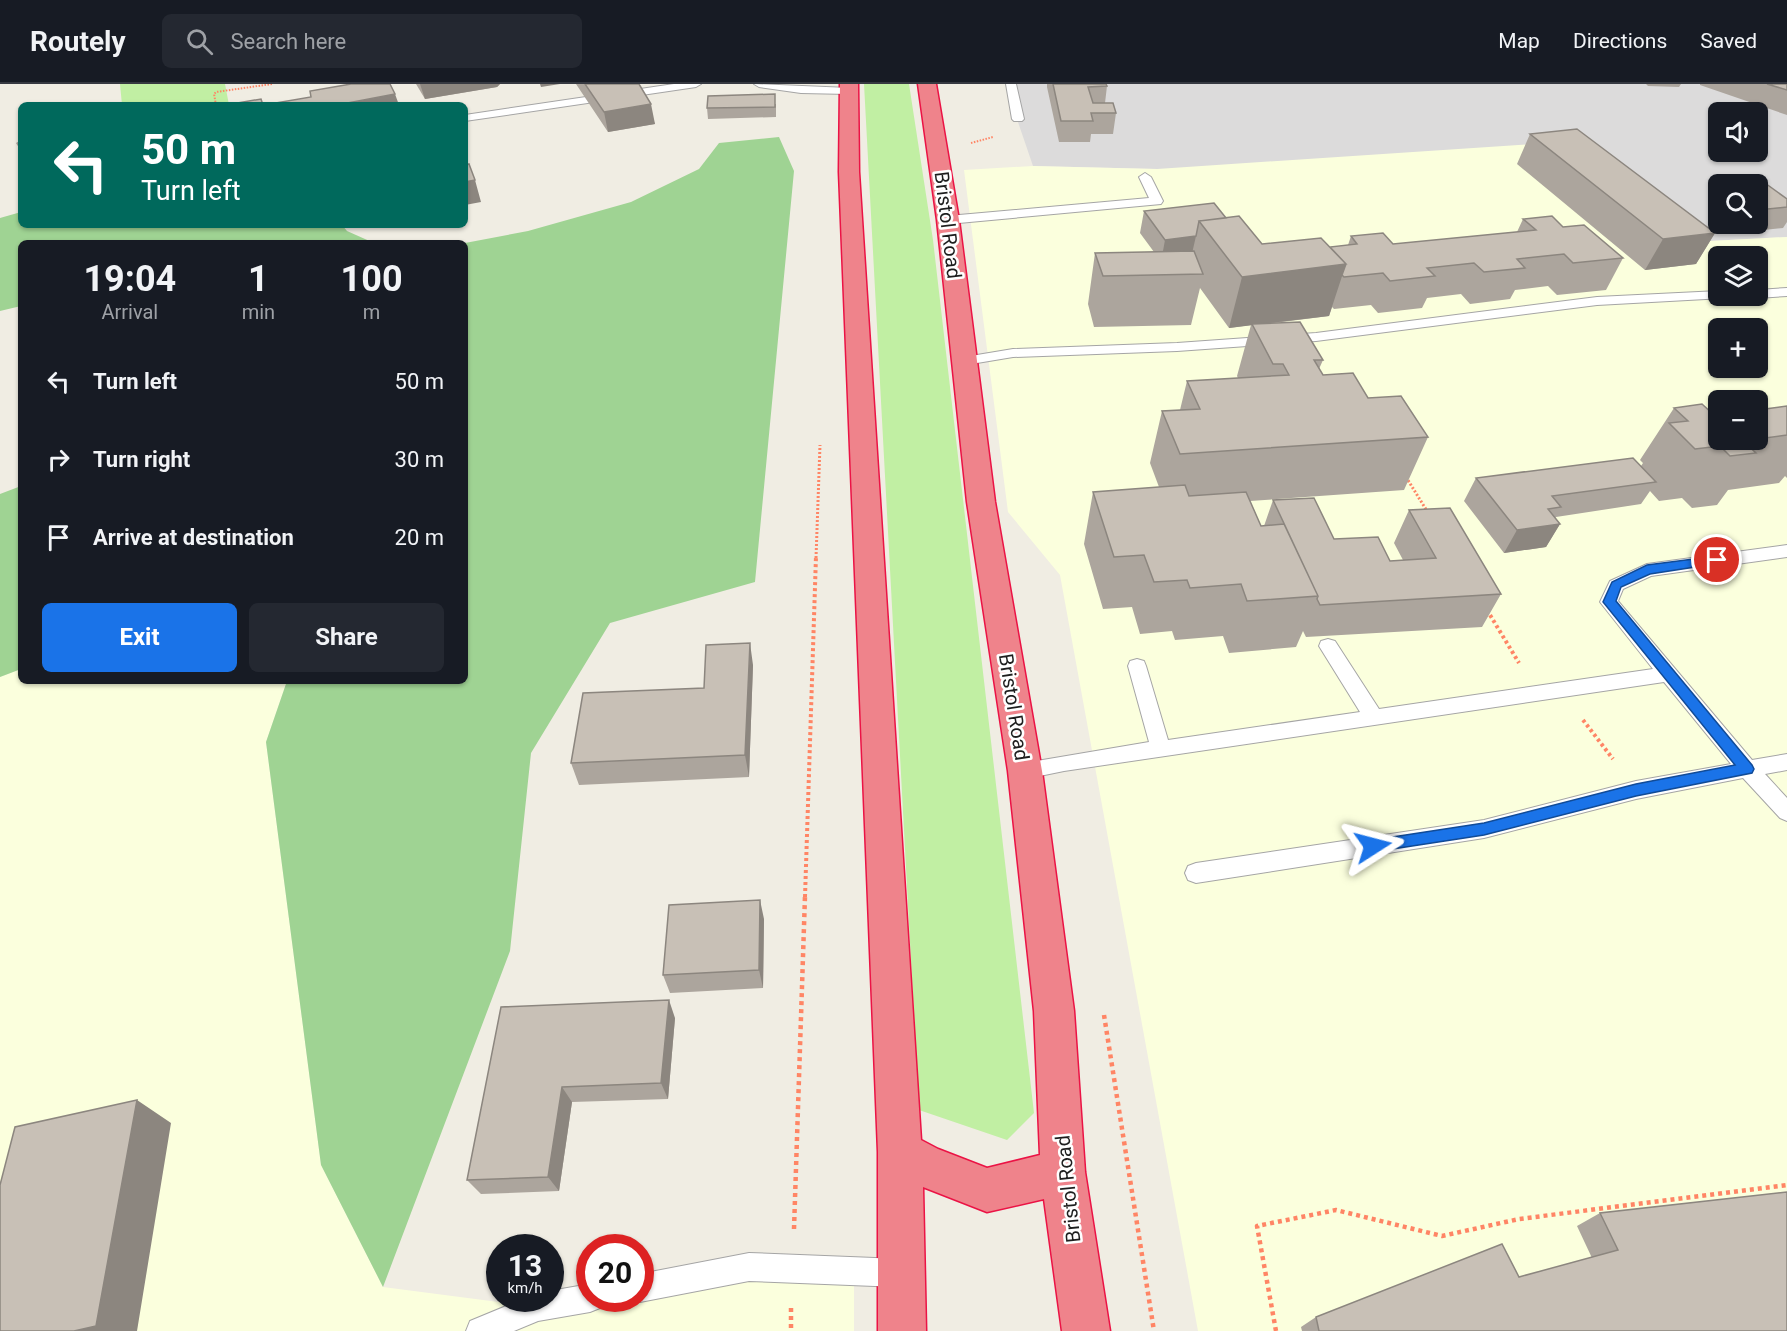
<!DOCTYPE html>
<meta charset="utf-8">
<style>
:root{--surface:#171b24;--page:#242831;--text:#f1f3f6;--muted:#9ea1a6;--line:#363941;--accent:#1a73e8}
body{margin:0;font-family:Roboto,sans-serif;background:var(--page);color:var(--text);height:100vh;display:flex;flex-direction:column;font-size:22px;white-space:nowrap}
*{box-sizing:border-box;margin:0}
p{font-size:20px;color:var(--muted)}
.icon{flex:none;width:33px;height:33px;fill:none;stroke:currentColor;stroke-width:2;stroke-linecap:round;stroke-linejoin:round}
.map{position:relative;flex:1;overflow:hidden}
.details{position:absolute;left:18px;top:156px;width:450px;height:444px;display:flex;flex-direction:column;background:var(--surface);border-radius:9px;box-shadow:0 2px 4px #0004}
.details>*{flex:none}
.guide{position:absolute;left:18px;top:18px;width:450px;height:126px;border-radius:9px;box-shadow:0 2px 4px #0004;background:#00695c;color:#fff;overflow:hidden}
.tools{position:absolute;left:1708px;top:18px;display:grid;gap:12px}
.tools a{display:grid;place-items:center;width:60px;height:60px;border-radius:9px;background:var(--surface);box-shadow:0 2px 4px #0004;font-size:30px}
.speed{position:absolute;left:486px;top:1150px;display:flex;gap:12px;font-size:30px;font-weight:700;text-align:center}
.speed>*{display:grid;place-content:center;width:78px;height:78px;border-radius:50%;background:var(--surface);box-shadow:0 2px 4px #0004;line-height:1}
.speed small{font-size:15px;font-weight:400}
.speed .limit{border:9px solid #d22;background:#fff;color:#111}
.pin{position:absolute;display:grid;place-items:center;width:51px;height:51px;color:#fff;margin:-26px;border:3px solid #fff;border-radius:50%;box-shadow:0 2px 6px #0007}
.me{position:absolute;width:66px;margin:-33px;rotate:81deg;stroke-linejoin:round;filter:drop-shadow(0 0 4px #0008)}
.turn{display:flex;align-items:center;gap:21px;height:126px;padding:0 24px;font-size:27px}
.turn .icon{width:78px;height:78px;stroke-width:2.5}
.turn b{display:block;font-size:42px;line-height:51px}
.eta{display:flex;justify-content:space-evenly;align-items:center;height:102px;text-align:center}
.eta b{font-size:36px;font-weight:700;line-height:42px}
.primary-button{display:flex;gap:12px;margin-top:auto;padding:12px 24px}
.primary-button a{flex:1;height:69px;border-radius:9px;background:var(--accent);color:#fff;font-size:24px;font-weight:700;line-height:69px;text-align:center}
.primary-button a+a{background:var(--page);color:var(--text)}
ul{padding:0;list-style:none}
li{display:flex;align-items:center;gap:18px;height:78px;padding:0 24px}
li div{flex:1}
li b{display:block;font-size:22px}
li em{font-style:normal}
header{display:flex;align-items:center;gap:36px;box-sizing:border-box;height:84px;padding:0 30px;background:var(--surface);border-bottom:2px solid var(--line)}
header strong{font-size:28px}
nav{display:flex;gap:33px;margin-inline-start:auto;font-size:21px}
.search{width:420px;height:54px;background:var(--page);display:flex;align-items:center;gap:15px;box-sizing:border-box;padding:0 21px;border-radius:9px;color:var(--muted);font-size:22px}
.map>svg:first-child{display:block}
</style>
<header>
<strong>Routely</strong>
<div class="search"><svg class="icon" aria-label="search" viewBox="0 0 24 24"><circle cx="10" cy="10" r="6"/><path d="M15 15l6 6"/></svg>Search here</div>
<nav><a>Map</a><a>Directions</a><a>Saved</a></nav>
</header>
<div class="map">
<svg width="1787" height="1247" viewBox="0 0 1787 1247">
<rect width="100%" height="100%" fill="#f0ede3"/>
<path fill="#dcdbdb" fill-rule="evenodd" d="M1005,0H1787V153L1710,157L1157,85L1033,82ZM1719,28H1758V68H1719ZM1719,100H1758V140H1719Z"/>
<path fill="#fbffdd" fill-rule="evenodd" d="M1577,57L1710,157L1787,153V1247H1198L1060,491L1008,428L964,86L1033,82L1157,85ZM1719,172H1758V212H1719ZM1719,244H1758V284H1719ZM1719,316H1758V356H1719Z
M21,585V597H287L266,658L321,1081L383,1203L538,1223L590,1215H640L641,1204L854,1185V1247H0V593Z"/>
<path fill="#c1efa3" d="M120,0H225L229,21H122Z
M864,0H909L933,156L1034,1029L1007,1056L919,1026Z"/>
<path fill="#9fd393" d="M779,53L794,87L755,498L610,539L531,669L510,867L383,1203L321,1081L266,658L287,597H465V159L528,147L631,118L699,85L719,59Z
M21,128V141H342L347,147L374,159H21V222L0,227V134Z
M21,402V585L0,593V410Z"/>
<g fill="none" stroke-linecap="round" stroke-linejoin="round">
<g stroke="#a5a5a5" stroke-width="2">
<path id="lane" d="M674,0H701L696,3L465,37V31Z
M754,0L849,4L854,7L849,10L801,9L759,3Z
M1006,0H1016L1024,35L1022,37H1014L1012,35Z
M1145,89L1151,93L1163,117L1161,120L948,140L942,136L948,132L1149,114L1139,93Z
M1787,204V212L1758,214L1752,212H1758V206Z
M1719,207V212H1725L1724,214L1597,221L1316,257L1177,267L1013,273L965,281L958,277L965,273L1013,265L1177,259L1316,249L1597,213Z
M1787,461V473L1651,492L1623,505L1618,517L1752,676L1787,670V686L1765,690L1787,714V737L1780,734L1743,694L1636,715L1484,754L1196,799L1188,796L1185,789L1188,782L1196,779L1484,736L1636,697L1731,680L1664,598L1064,687L1025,695L1018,693L1015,687L1018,681L1025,679L1149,658L1128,582L1130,577L1137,575L1144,577L1146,582L1168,656L1360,628L1319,562L1321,557L1328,555L1335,557L1379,625L1653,585L1600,518L1610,497L1647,480Z
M749,1169L900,1175L910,1179L914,1189L910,1199L900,1203L749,1197L640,1218L633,1215H640V1190Z
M590,1200V1215H604L600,1224L590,1228L538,1237L514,1247H466L470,1237L523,1215H550V1207Z"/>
</g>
<g stroke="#eb1345" stroke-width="3">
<path id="highway" d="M840,0H858L859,88L921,1056L938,1065L987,1084L1040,1071L1034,927L1008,687L967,418L937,136L918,0H936L959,136L995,418L1042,687L1074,927L1085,1088L1110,1247H1062L1044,1115L987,1128L923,1103L926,1247H878V1068L839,88Z"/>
</g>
<path stroke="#ff8565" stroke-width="2" stroke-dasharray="1.5 1.5" stroke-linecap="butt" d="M216,21L214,10L216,8L272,0
M971,59L993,53"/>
<path stroke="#ff8565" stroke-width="3" stroke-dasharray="2 2" stroke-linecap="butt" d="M1406,393L1427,427
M816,474L820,361"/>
<path stroke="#ff8565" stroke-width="4" stroke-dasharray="3 3" stroke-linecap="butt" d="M1487,526L1519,579
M1583,636L1613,675
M805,813L816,472"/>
<path stroke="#ff8565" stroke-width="4.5" stroke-dasharray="4 4" stroke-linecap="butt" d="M1104,931L1154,1247
M794,1145L805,812
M791,1224V1247
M1276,1247L1257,1142L1336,1126L1442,1152L1519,1135L1787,1101"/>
<use href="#lane" fill="#fff" fill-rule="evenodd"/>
<use href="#highway" fill="#ef838b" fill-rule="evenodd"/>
</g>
<path fill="#aca59d" d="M416,0H500L497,3L425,15Z
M576,0H639L655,40L608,48Z
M1047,0H1106L1107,2L1105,19L1116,29L1113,50H1091L1090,58H1059L1047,3Z
M1646,0H1681L1679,3L1648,2Z
M1700,0H1787V31L1700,1Z
M776,20V33L708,35L707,24Z
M1530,50L1715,149L1696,180L1645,186L1517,80Z
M21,56V67L16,59Z
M1758,94L1787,115V138L1783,144L1745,148L1734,140H1758V100H1719V128L1708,119L1720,98Z
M1144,127L1226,134L1262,160L1330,163L1348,161L1351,152L1393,160L1517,148L1523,135L1563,143L1623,174L1606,206L1557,211L1548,202L1515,206L1510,215L1470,220L1461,210L1427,214L1422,224L1378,229L1371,221L1334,225L1332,223L1329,232L1265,240L1323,276L1319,285L1323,291L1368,314L1428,353L1404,406L1250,417L1261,442H1264L1273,416L1334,455L1390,477L1403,476L1394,459L1409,426L1501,510L1482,543L1306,553L1303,547L1296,563L1229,569L1223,552L1175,556L1172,547L1140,550L1132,523L1103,525L1084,460L1093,408L1159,403L1150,379L1162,327L1180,326L1187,297L1238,294L1237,292L1251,241L1229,244L1200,204L1191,241L1094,243L1088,220L1095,169L1154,168L1140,149Z
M1787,322V394L1785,392L1779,399L1728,406L1717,421L1692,424L1682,414L1659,417L1650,407L1641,420L1556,433L1555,434L1560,440L1546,463L1504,469L1464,417L1476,394L1641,382L1643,379L1640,376L1674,324L1719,356H1758V326Z
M753,581L749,693L579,701L571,679Z
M764,835L763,904L670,909L663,891Z
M501,923L675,934L668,1015L572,1018L559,1107L481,1110L467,1096Z
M1600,1129L1787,1247H1302L1301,1243L1316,1233L1519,1193L1592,1174L1577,1142Z"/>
<path fill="#8c867f" d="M420,0H500L497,3L425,15Z
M540,0H560L541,3Z
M395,10L399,21H337Z
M651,20L655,40L608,48L604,28Z
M475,96L481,118L465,121V98Z
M1715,149L1696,180L1645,186L1663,155Z
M1196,152L1191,174L1161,178L1165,156Z
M1346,180L1329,232L1229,244L1242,193Z
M1560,440L1546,463L1504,469L1517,446Z
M750,559L753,581L749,693L745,671Z
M760,816L764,835L763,904L759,886Z
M669,916L675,934L668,1015L661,999Z
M562,1003L572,1018L559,1107L548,1093Z
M137,1016L171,1039L137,1247H74Z"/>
<path fill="#c8c0b6" stroke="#8c867f" stroke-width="1.5" d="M351,0H390L395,10L337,21H264L311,13L310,7Z
M585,0H639L651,20L604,28Z
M1053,0H1106L1107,2L1088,3L1093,19H1113L1116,29H1091L1093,37H1061Z
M1767,0H1787V6Z
M775,10V23L707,24L708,12Z
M261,15L263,21H226Z
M1577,45L1715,149L1663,155L1530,50Z
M469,80L475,96L465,98V81Z
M1758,94L1787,115V123L1758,126V100H1724L1720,98Z
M1214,119L1226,134L1199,137L1196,152L1165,156L1144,127Z
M1239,132L1262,160L1321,154L1346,180L1242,193L1199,137Z
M1552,132L1563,143L1584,141L1623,174L1573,179L1564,170L1517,175L1525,184L1484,188L1474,179L1427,184L1435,192L1390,197L1383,189L1344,193L1342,191L1346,180L1330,163L1357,160L1351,152L1383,149L1393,160L1536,146L1523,135Z
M1194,167L1203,190L1103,192L1095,169Z
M1300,238L1323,276H1314L1323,291L1353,289L1368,314L1401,312L1428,353L1180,370L1162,327L1200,325L1187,297L1289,291L1283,280H1273L1252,240Z
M1702,320L1714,331H1719V356H1752L1743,357L1756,369L1730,372L1720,362L1695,365L1669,339L1688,337L1674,324Z
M1787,322V351L1758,355V326Z
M1633,374L1656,398L1552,412L1561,423L1548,425L1560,440L1517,446L1476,394Z
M1185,401L1189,412L1246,408L1261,442L1284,440L1318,512L1247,517L1241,500L1190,504L1187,496L1154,498L1144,471L1114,473L1093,408Z
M1314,414L1334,455L1378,453L1390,477L1436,474L1409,426L1450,424L1501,510L1320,521L1317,515L1318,512L1273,416Z
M750,559L745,671L571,679L583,609L704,604L706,561Z
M760,816L759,886L663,891L669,821Z
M669,916L661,999L562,1003L548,1093L467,1096L501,923Z
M137,1016L96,1242L74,1247H0V1101L15,1043Z
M1787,1108V1247H1319L1316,1233L1502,1160L1519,1193L1618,1166L1600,1129Z"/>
<path fill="#1a73e8" stroke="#114b97" stroke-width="1.5" d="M1717,472L1723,476L1721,479L1650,490L1621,503L1616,517L1752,681L1754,685L1752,689L1636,712L1484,751L1373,768L1368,767L1366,762L1368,757L1373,756L1484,739L1636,700L1735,681L1603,518L1612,498L1647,481Z"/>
<g text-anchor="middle" stroke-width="5" stroke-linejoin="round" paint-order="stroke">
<g font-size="20" fill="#1e1e1e" stroke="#fff">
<text transform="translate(948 141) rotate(83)" y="7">Bristol Road</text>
<text transform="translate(1014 623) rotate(81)" y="7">Bristol Road</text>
<text transform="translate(1068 1105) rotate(-96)" y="7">Bristol Road</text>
</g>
</g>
</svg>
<div class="tools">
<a><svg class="icon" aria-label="sound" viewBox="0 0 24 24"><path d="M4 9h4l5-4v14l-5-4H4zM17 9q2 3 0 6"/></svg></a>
<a><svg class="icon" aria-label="search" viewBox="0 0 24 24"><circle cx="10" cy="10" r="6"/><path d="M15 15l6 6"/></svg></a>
<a><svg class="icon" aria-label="layers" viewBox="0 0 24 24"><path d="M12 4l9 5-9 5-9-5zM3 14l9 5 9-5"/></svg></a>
<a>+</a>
<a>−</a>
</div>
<div class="speed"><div>13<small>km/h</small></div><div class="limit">20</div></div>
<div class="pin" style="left:1717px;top:476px;background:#d93025"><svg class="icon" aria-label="arrive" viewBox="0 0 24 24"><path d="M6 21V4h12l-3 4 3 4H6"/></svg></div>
<svg class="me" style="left:1373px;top:762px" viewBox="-20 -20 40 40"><path d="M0-17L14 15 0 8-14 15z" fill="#1a73e8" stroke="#fff" stroke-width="4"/></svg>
<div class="guide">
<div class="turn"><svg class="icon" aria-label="left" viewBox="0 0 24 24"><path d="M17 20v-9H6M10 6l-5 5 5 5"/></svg><div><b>50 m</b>Turn left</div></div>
</div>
<section class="details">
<div class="eta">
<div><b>19:04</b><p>Arrival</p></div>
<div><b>1</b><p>min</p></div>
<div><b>100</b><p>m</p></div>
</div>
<ul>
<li><svg class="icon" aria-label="left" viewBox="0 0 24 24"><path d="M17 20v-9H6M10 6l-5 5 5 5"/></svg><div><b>Turn left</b></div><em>50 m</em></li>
<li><svg class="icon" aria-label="right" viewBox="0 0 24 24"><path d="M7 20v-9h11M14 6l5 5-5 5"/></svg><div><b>Turn right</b></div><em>30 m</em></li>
<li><svg class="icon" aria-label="arrive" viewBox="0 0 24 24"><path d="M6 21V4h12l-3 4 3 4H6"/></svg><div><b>Arrive at destination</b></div><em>20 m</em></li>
</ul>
<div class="primary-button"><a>Exit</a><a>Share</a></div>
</section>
</div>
